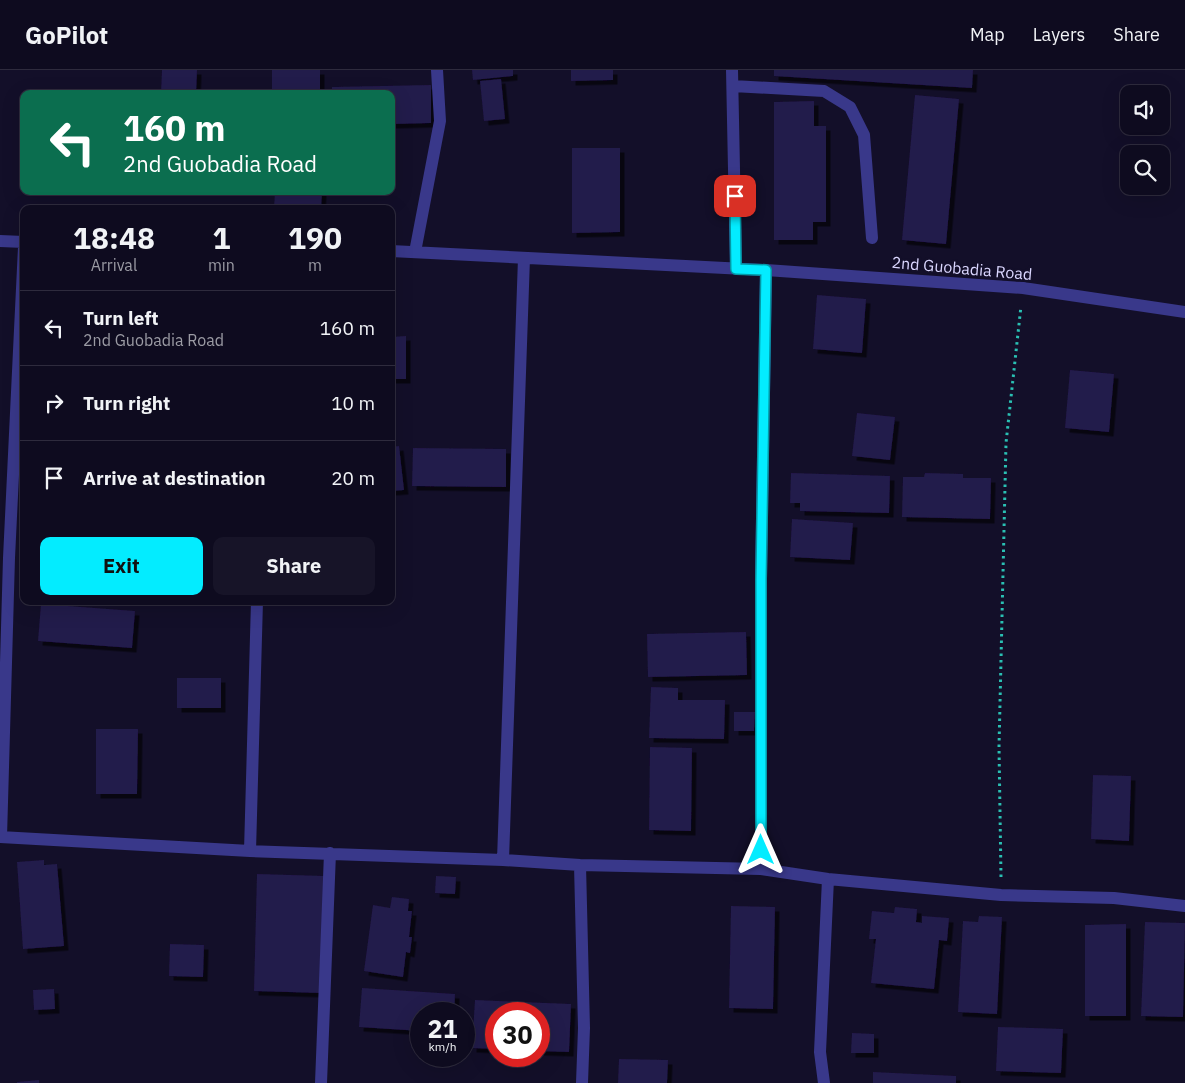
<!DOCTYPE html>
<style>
:root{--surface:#0e0b1f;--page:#171428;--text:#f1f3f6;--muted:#9b9ba4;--line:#2e2b3d;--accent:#03ecff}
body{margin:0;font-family:"IBM Plex Sans",sans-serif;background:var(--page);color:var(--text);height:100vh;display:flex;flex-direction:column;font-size:19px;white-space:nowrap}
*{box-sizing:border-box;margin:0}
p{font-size:16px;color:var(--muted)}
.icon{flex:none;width:28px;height:28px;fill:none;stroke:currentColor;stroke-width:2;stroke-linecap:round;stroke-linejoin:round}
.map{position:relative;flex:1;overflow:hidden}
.details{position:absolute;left:20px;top:135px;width:375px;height:400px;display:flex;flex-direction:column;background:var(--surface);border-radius:10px;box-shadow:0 5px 20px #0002,0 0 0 1px var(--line)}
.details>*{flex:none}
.top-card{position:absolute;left:20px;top:20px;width:375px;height:105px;border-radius:10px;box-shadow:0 5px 20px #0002,0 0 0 1px var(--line);background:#0b6e4f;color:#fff;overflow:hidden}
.tools{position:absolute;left:1120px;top:15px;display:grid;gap:10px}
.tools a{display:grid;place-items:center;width:50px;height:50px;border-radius:10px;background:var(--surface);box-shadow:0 5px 20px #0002,0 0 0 1px var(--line);font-size:25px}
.speed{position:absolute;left:410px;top:932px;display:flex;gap:10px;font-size:25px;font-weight:700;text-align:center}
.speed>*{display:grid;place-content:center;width:65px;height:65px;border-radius:50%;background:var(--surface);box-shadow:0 5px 20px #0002,0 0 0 1px var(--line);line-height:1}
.speed small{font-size:12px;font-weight:400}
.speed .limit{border:8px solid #d22;background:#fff;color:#111}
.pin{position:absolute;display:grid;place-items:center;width:42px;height:42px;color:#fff;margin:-21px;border-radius:10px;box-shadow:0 2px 8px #0006}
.me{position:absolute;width:55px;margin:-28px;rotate:0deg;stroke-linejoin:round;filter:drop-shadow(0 0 4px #0008)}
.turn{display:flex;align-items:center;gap:18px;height:105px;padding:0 20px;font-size:22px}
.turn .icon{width:65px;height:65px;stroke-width:2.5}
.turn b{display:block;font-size:35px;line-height:42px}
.eta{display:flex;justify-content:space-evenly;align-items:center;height:85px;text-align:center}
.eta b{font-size:30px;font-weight:700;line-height:35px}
.action{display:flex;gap:10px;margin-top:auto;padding:10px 20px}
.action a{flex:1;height:58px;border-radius:10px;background:var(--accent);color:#111;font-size:20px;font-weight:700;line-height:58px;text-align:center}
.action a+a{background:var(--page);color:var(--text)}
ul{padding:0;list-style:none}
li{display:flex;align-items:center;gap:15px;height:75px;padding:0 20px;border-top:1px solid var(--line)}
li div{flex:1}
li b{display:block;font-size:19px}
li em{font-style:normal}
header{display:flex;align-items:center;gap:30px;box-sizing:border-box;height:70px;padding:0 25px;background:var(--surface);border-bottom:1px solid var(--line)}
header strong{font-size:24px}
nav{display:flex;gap:28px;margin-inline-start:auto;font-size:18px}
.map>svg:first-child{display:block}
</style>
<header>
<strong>GoPilot</strong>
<nav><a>Map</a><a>Layers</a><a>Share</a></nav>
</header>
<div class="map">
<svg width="1185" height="1013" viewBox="0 0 1185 1013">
<defs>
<filter id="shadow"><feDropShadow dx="4.5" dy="4.5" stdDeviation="0" flood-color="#0009"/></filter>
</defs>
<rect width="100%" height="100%" fill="#130f29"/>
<path fill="#231a4b" filter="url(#shadow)" d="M162,0H197L196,24H161Z
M272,0H320V19H324V24H272Z
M472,0H513V6L473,10Z
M571,0H613V10L571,11Z
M774,0H973L972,18L774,6Z
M501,9L505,49L484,51L480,11Z
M431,15V53L391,54V24H332V17Z
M915,25L959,29L946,174L902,170Z
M814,31V56H826V152H813V170H774V32Z
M572,78H620V162L572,163Z
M275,121H322L321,139H274Z
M817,225L866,229L862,283L813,279Z
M406,266V309H391V267Z
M1070,300L1114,304L1109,362L1065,358Z
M857,343L895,347L890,390L852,386Z
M399,376L404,420L391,421V377Z
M413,378L506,379V417L412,416Z
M791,403L890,406L889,443L800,441V433H790Z
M925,403L963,404V408H991L990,449L902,447L903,407H924Z
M792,449L853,453L850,490L790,487Z
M41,534L135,541L132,578L38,571Z
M746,562L747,605L648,607L647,564Z
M177,608H221V638H177Z
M651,617L678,618V630H725L724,669L649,668Z
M734,642H755L754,661H734Z
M96,659H138L137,724H96Z
M650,677L692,678L691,761L649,760Z
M1093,705L1131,706L1129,771L1091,769Z
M44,790V795L57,794L64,876L23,879L17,792Z
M257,804L325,806L322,923L254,921Z
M436,806L456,807L455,824L435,823Z
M392,827L409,829L408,841H412L409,867H412L410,883L406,882L403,907L364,901L373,835L390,838Z
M731,836L775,837L773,939L729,938Z
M895,837L917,839L916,852L922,853V846L949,848L947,871L939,870L934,919L871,913L876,869H869L872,841L894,843Z
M979,846L1002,847L997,944L958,942L963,851L978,852Z
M1145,852L1185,853L1183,947L1141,946Z
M1126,854V946H1085V855Z
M170,874L204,875L203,907L169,906Z
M362,918L455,924L454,944H421V961L359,957Z
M54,919L55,939L34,940L33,920Z
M475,930L571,934L569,982L539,981V944H496V979L472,978Z
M998,957L1063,959L1061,1003L996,1001Z
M852,963L874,964V983H851Z
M619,989L668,990L667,1013H618Z
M873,1002L956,1006V1013H873Z
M39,1010V1013H17V1012Z"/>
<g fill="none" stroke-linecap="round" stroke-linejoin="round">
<path stroke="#2ac0b3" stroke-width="3" stroke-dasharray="2.5 4" stroke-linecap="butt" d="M1001,807L999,677L1006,373L1021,236"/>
<path stroke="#39388a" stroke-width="12" d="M732,0L736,199
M733,16L824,21L850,37L864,65L872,168
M0,171L24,172
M391,181L766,200L1023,218L1185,242
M415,182L440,51L437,0
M0,767L250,781L503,790L580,795L761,799L828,809L1001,825L1114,828L1185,836
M1,767L9,488L24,177
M250,781L257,531
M503,790L524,188
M580,795L584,958L582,1013
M761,799V510L766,200
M321,1013L330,783
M824,1013L820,982L828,809"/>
</g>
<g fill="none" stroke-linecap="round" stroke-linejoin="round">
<g stroke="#0299a6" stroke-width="12">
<path id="route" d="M735,126L736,199L766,200L761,510V780"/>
</g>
<use href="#route" stroke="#03ecff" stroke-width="9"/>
</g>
<g text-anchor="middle" stroke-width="5" stroke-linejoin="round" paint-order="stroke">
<g font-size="16" fill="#dbd7ff" stroke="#130f29">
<text transform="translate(962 198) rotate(5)" y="6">2nd Guobadia Road</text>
</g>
</g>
</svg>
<div class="tools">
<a><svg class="icon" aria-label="sound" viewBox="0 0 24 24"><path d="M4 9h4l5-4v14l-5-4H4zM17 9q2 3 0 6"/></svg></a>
<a><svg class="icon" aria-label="search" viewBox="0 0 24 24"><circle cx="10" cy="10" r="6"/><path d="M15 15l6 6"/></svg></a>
</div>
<div class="speed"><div>21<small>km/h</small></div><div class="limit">30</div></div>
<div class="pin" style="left:735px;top:126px;background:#d93025"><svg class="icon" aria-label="arrive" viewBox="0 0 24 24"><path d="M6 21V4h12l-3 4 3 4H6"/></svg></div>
<svg class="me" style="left:761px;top:780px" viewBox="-20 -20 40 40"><path d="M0-17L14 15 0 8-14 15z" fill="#03ecff" stroke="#fff" stroke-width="4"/></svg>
<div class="top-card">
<div class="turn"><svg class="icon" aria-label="left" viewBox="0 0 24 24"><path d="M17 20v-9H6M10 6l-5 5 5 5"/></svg><div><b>160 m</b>2nd Guobadia Road</div></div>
</div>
<section class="details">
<div class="eta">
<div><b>18:48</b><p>Arrival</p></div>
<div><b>1</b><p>min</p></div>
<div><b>190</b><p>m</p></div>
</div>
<ul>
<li><svg class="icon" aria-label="left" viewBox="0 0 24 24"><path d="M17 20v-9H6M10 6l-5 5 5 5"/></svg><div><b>Turn left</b><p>2nd Guobadia Road</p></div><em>160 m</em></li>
<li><svg class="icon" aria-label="right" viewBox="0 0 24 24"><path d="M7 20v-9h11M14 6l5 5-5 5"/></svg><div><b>Turn right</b></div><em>10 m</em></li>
<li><svg class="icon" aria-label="arrive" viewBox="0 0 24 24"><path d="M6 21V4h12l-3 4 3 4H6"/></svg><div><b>Arrive at destination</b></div><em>20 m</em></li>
</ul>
<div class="action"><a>Exit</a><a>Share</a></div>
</section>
</div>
